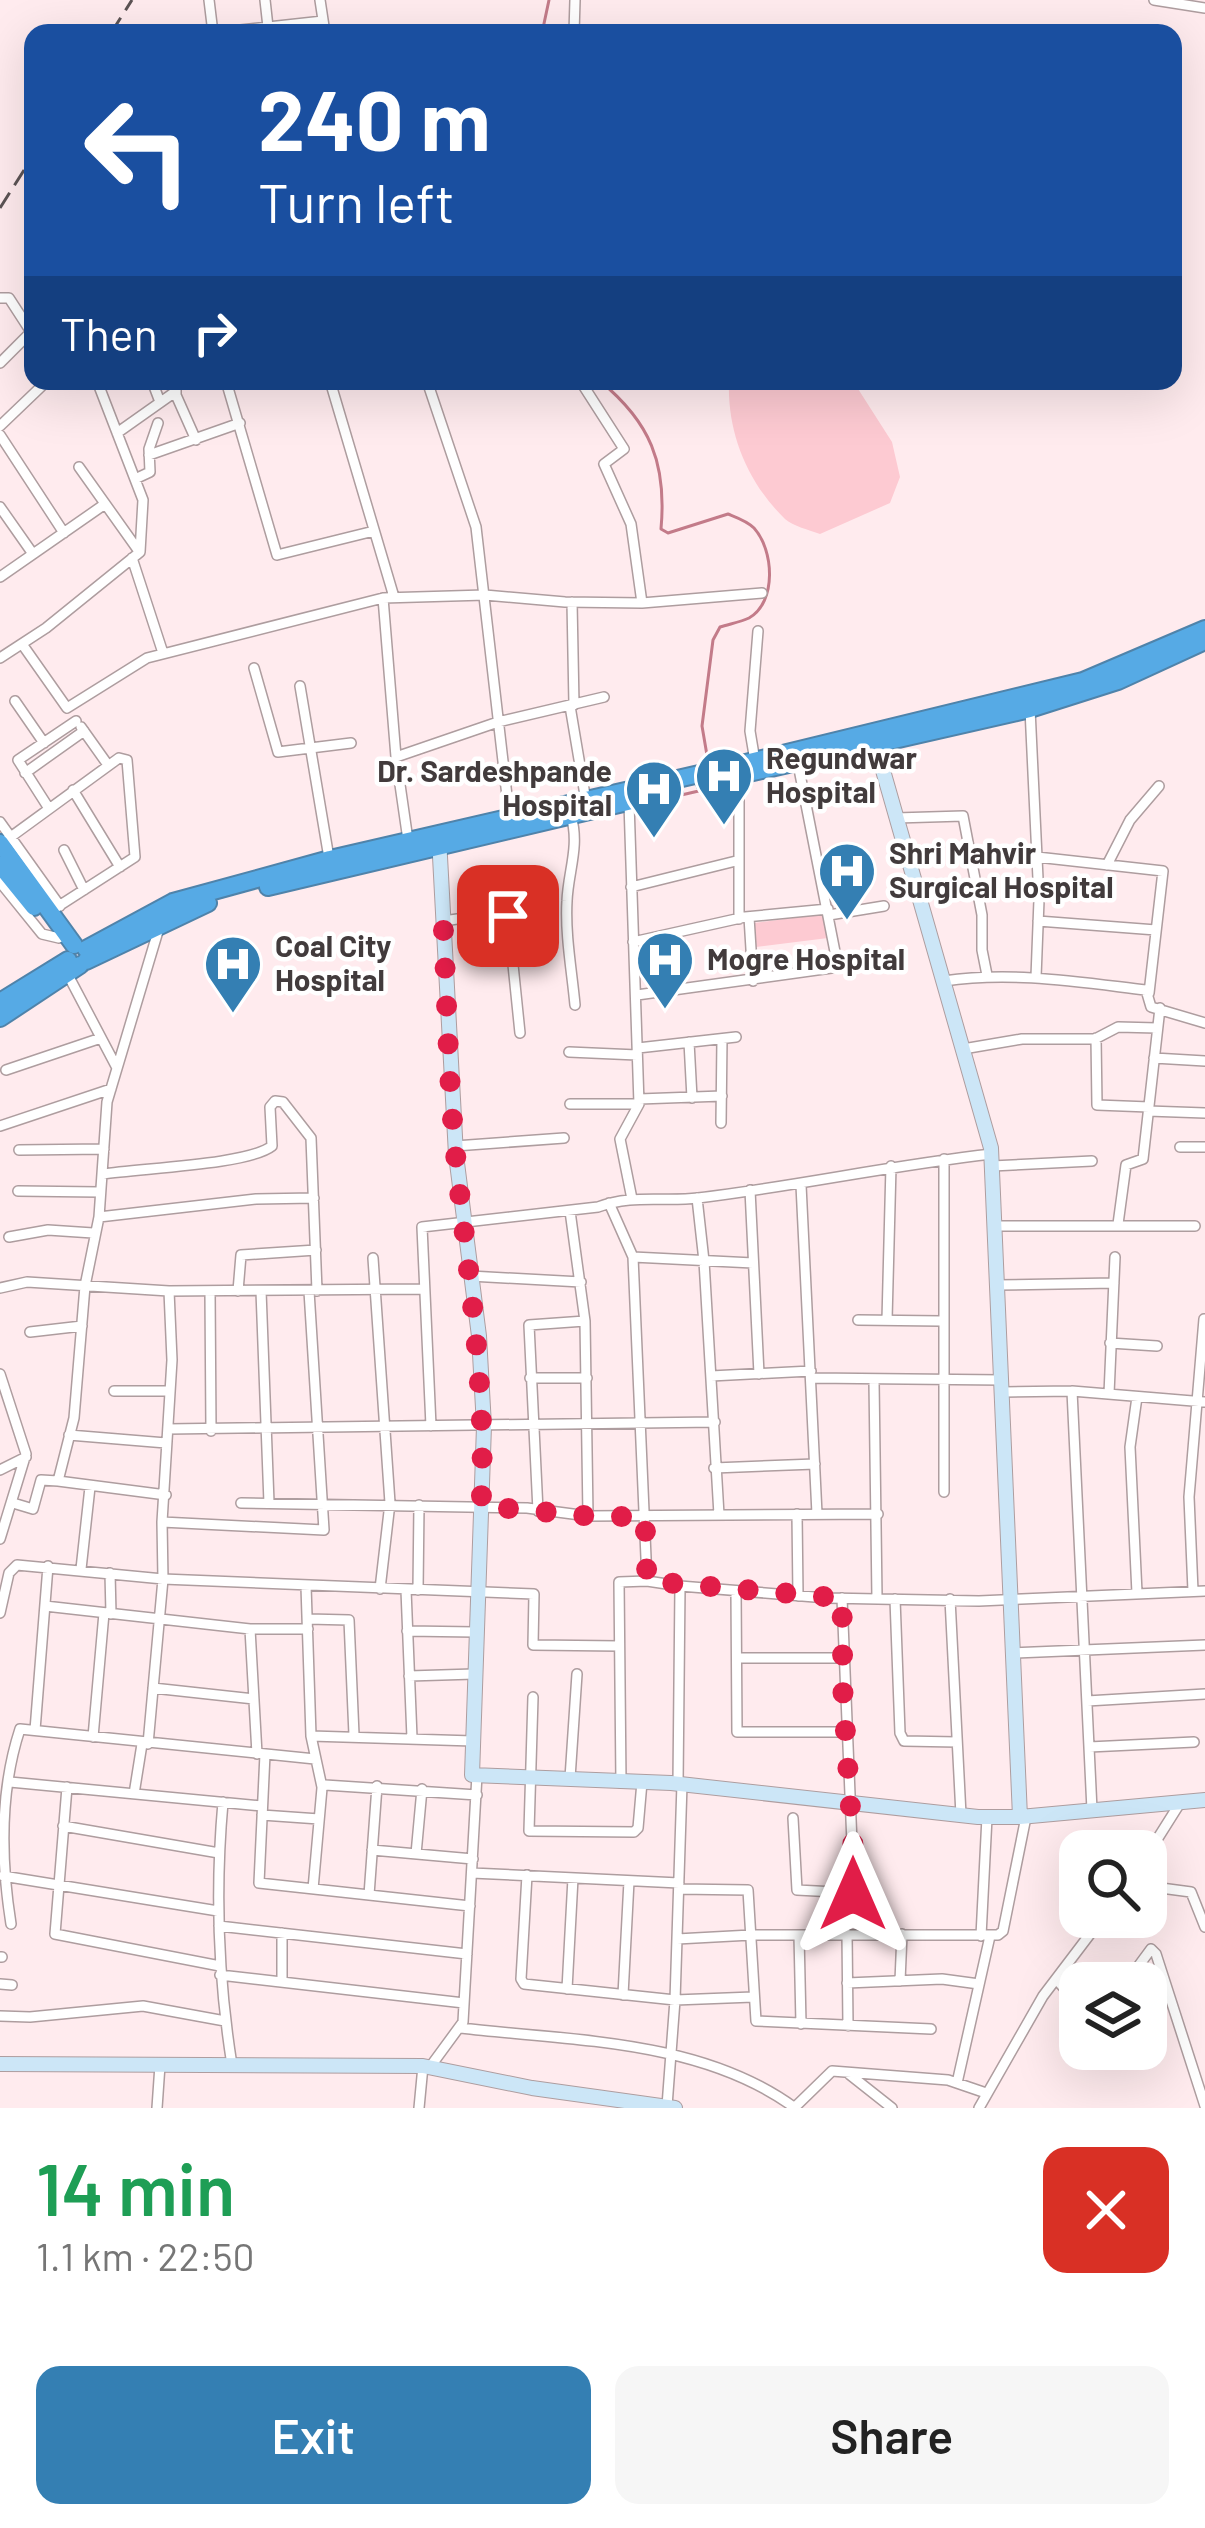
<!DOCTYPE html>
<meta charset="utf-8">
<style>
:root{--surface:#fff;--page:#f6f6f6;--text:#222;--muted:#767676;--accent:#347fb3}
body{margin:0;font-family:Barlow,sans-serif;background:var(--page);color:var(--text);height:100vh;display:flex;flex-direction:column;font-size:45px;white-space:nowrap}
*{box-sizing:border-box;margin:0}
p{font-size:39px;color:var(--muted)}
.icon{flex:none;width:66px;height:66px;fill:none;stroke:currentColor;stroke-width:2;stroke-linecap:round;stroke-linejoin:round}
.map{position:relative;height:2108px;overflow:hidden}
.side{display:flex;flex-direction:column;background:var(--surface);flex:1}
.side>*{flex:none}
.banner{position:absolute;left:24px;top:24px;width:1158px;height:366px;border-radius:24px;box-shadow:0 12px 48px #0002;background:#1a4fa0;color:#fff;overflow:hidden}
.buttons{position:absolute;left:1059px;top:1830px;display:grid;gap:24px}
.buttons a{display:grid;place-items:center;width:108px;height:108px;border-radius:24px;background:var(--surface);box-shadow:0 12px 48px #0002;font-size:60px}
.pin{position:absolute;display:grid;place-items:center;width:102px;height:102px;color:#fff;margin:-51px;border-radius:24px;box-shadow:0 6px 18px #0006}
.me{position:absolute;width:132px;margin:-66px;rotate:0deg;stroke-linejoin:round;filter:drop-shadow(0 0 9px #0008)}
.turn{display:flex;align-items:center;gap:42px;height:252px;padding:0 36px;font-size:54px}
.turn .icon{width:156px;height:156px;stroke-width:2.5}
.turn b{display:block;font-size:84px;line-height:102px}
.then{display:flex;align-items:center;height:114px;padding:0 36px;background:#0003;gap:24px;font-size:45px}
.round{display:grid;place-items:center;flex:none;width:126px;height:126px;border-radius:24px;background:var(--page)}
.overview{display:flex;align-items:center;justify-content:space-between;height:204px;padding:0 36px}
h1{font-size:72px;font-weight:600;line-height:90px;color:#1e9e55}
.button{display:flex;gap:24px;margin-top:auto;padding:24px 36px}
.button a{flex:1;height:138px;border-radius:24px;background:var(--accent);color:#fff;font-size:48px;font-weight:600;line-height:138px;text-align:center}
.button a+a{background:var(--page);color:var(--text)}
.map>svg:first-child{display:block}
</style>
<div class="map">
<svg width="1205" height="2108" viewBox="0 0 1205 2108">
<rect width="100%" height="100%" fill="#ffebee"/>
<path fill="#fdcad2" d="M729,381H853L892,442L900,477L890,503L820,534C809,530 793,526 785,519C747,482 727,432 729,381Z
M824,914L828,938L756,947L754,923Z"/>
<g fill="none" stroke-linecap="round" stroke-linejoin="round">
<path stroke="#c37b89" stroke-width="3" d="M542,33L549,0
M600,381C650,422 667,463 661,529L668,533L728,514C738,518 747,521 754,528C774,550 777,602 749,618C741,622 729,624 720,627L713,640L702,726L709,767
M677,796L703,790"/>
<g stroke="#ae9d9f" stroke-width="12">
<path id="street" d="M209,0L213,33
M265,0L268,27
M320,0L325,33
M1154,0L1205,8
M213,33L323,21
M574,33L575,0
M0,298H9L33,335
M0,363L31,332
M152,381L160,402
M176,381V395L196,440
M226,381L277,555L374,531
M330,381L394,597
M427,381L476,527L510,822
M0,426L47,381
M117,433L175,392
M0,435L64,533
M149,455L240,423
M79,467L138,550
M135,479L150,472L149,449L158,423
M0,507L33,554
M132,558L163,653
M0,577L105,504
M383,598L396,757L408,840
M572,602L574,705
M642,603L762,593
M22,644L67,708L147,658L383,598L485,595L565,602L642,603L631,524L604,464L624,449L581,382
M0,658L46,628L140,552L143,500L97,381
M254,668L278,752L351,743
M300,686L329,858
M15,701L44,743
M570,706L586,801
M1030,709L1039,900L1036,977
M81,727L108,765
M396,757L498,722L604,697
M755,761L750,731L758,631
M798,764L838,967
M25,773L84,731
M73,790L120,867
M629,803L639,1104L620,1139L632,1199
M48,807L18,760L76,721
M571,816C580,846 568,872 567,901C565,935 572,972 575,1005
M896,818L963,816L982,915V950L987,975
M0,822L60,906
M1,844L119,758L127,760L135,857L51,911
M64,850L84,890
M1037,857L1163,871L1149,993
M1107,865L1130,820L1159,786
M0,882L42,934L59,938
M631,887L736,861
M829,915L884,906
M749,917L753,981
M739,919V778
M443,921L500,913L508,916L520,1033
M1038,921L1156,930
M159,928L107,1102L99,1217L85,1286L74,1418L58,1481L166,1495
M633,942L745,917L828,909
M68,975L117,1068
M944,981C1012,971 1078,982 1146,990L1151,1007L1205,1023
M637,995L889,960
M1096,1038L1097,1105L1149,1107
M689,1042L692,1098
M638,1048L736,1037
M963,1049L1022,1039H1095L1118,1027L1157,1028
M569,1052L637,1055
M1154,1058L1205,1061
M6,1070L101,1038
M639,1099L722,1096
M570,1104H639
M1148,1111L1205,1113
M721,1123L722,1039
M0,1126L111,1089
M455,1146L564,1138
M1180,1147H1205
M19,1150L104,1149
M944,1159V1492
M992,1166L1092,1161
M103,1174C140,1168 248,1165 272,1146L270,1107L275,1101L283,1102L311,1138L317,1291
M801,1185L817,1514
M750,1190L759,1374
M18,1191L99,1192
M697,1198L704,1261L719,1515
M609,1203L633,1257L647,1581L680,1586L678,1784
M570,1211L585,1321L588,1516
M99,1217L256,1199L314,1198
M1118,1224L1126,1165L1143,1159L1160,1008
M995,1226H1195
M9,1237L48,1230L93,1233
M633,1257L753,1263
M373,1258L390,1503L380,1589
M470,1276L581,1282
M997,1285L1114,1283
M0,1288L27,1282L169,1291
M210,1291L211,1431
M238,1291L241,1255L316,1250
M261,1291L269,1503
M858,1320L941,1321
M887,1320L891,1166
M30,1332L82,1326
M1110,1343L1157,1346
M0,1374L26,1454L0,1539
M711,1376L811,1371
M530,1378H587
M812,1378L1002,1380
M874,1381L877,1598
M114,1391H170
M1072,1391L1092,1810
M1004,1392L1072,1391L1205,1402
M1109,1394L1115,1257
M1137,1397L1130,1447L1137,1593
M431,1426L422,1227L598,1207C631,1194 664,1202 698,1198C797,1186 893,1165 992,1154
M168,1429L715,1422
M69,1435L166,1443
M714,1468L815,1464
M0,1470L26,1457
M13,1503L33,1509L41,1480L58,1481
M241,1503L527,1508L588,1516L878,1514
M538,1511L529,1325L585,1321
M797,1514L798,1596
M162,1522L324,1530L309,1291
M81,1569L90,1487
M110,1573L111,1614
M306,1586L311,1736L322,1787
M680,1586L827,1598L979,1601L1205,1591
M406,1590L412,1738
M418,1590L419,1505
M736,1591L737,1732H845
M1193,1591L1189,1497L1204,1319
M895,1599L900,1733L904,1741L957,1742
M950,1599L961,1815
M45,1606L250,1629H308
M0,1613L9,1573L17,1565L163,1579L534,1594L533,1645L619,1646
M308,1619L349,1620L354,1735
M250,1629L257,1754
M407,1631L475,1632
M1013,1653L1205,1645
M738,1658H843
M409,1676L474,1674
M153,1688L254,1699
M533,1697L529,1831L634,1832L638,1828L642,1782
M1087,1701L1205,1694
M35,1730L48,1566
M311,1736L473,1741
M93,1737L104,1613
M148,1744L163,1579L162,1522L172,1360L169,1291L422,1289
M1089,1747L1194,1742
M265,1754L259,1883L470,1906
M570,1778L577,1674
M10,1782L262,1806
M621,1783L619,1582L647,1581
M67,1787L55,1934L220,1966
M134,1794L142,1744
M223,1802C215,1891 218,1977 232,2065
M262,1815L319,1819
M793,1818L797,1890L854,1893L842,1598
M63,1826L219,1853
M372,1850L473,1859
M416,1854L422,1789
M1146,1857L1180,1803
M472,1873L679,1883
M527,1875L521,1979L524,1984L675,2000L753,1997
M3,1876L218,1911
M1146,1886L1191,1892L1205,1927
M313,1889L322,1788L325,1785L477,1795
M679,1889L748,1890L756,2021L931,2029
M369,1895L377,1786
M11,1924C1,1861 0,1790 20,1729L315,1759
M219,1926L467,1954
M847,1934L848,2026
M799,1935L801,2024
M981,1936L987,1817
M677,1939L751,1935H998L1003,1931L1026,1817
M0,1957H2
M220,1975L464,2003
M1056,1979L1080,2006
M900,1981L902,1934
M282,1982V1933
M847,1983L942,1979L979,1984
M1126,1983L1151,1949L1156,1954L1205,2106
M0,1984L12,1985
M567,1989L573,1878
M623,1995L629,1881
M0,2016L30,2017L143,2006L225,2021
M461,2028C572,2041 701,2039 795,2108
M430,2067L463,2022L477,1775
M849,2074L892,2108
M957,2083L990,1936
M667,2106L675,2000L682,1784
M157,2108L160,2065
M419,2108L423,2066
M794,2108L832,2071L948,2080L986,2093
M979,2108L1043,1996L1103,1917"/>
</g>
<g stroke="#ae9d9f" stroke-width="16">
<path id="secondary" d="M876,746L991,1148L1020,1817
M439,838L456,1155L479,1336L484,1426L472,1775L671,1783L978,1817H1020L1205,1800
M0,2064L423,2066L532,2088L675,2108"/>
</g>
<g stroke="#4f83aa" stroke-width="20">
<path id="highway" d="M705,783L1030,709L1118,681L1205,641
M0,843L74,945
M0,865L34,907
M268,887L674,791
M86,949L173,902L330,859L721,769L1083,681L1205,629
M86,961L208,903
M0,1002L68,960
M0,1018L80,965"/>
</g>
<use href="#street" stroke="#fff" stroke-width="9"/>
<use href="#secondary" stroke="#cce6f7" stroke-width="14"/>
<use href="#highway" stroke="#56aae5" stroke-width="16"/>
<path stroke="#5c5354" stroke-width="3" stroke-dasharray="18 9" stroke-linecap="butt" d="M111,33L132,0
M0,208L33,156"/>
</g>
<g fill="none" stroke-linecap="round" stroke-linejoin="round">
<path stroke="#e11d48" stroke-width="21" stroke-dasharray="0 37.8" d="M508,916L500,913L443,921C447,1000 448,1081 456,1159C468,1276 487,1389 481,1506L589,1516L645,1517L647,1581L842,1598L843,1694L856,1891L853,1894"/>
</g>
<defs>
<g id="hospital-pin" transform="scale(3)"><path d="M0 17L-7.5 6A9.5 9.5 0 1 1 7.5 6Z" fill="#347fb3" stroke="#fff"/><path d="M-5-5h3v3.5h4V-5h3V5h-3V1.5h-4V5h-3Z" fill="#fff"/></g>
</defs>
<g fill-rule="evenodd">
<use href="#hospital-pin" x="724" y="776"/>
<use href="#hospital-pin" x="654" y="789"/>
<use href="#hospital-pin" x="847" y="871"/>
<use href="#hospital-pin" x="665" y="960"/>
<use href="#hospital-pin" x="233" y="964"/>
</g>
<g text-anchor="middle" stroke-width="9" stroke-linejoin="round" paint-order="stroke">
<g font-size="30" font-weight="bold" fill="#423b3c" stroke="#fff" text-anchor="start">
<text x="766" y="769">Regundwar<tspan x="766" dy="34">Hospital</tspan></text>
<text x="612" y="782" text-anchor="end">Dr. Sardeshpande<tspan x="612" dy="34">Hospital</tspan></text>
<text x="889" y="864">Shri Mahvir<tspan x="889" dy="34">Surgical Hospital</tspan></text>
<text x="275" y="957">Coal City<tspan x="275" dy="34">Hospital</tspan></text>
<text x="707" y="970">Mogre Hospital</text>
</g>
</g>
</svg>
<div class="buttons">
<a><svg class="icon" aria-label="search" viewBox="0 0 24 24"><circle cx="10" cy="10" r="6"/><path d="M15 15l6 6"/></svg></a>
<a><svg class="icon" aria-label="layers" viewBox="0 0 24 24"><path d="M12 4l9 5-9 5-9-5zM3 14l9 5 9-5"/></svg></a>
</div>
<div class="pin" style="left:508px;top:916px;background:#d93025"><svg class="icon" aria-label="arrive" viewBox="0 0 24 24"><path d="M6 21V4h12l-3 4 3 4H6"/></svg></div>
<svg class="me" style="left:853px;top:1894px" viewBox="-20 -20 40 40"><path d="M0-17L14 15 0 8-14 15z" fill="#e11d48" stroke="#fff" stroke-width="4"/></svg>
<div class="banner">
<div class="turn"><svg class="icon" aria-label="left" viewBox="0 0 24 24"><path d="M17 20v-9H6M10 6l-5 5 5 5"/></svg><div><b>240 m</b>Turn left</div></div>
<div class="then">Then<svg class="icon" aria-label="right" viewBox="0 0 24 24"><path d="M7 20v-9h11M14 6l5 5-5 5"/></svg></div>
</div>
</div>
<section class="side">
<div class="overview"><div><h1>14 min</h1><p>1.1 km · 22:50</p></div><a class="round" style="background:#d93025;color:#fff"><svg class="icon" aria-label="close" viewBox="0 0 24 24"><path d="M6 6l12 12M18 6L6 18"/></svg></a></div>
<div class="button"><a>Exit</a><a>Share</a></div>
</section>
